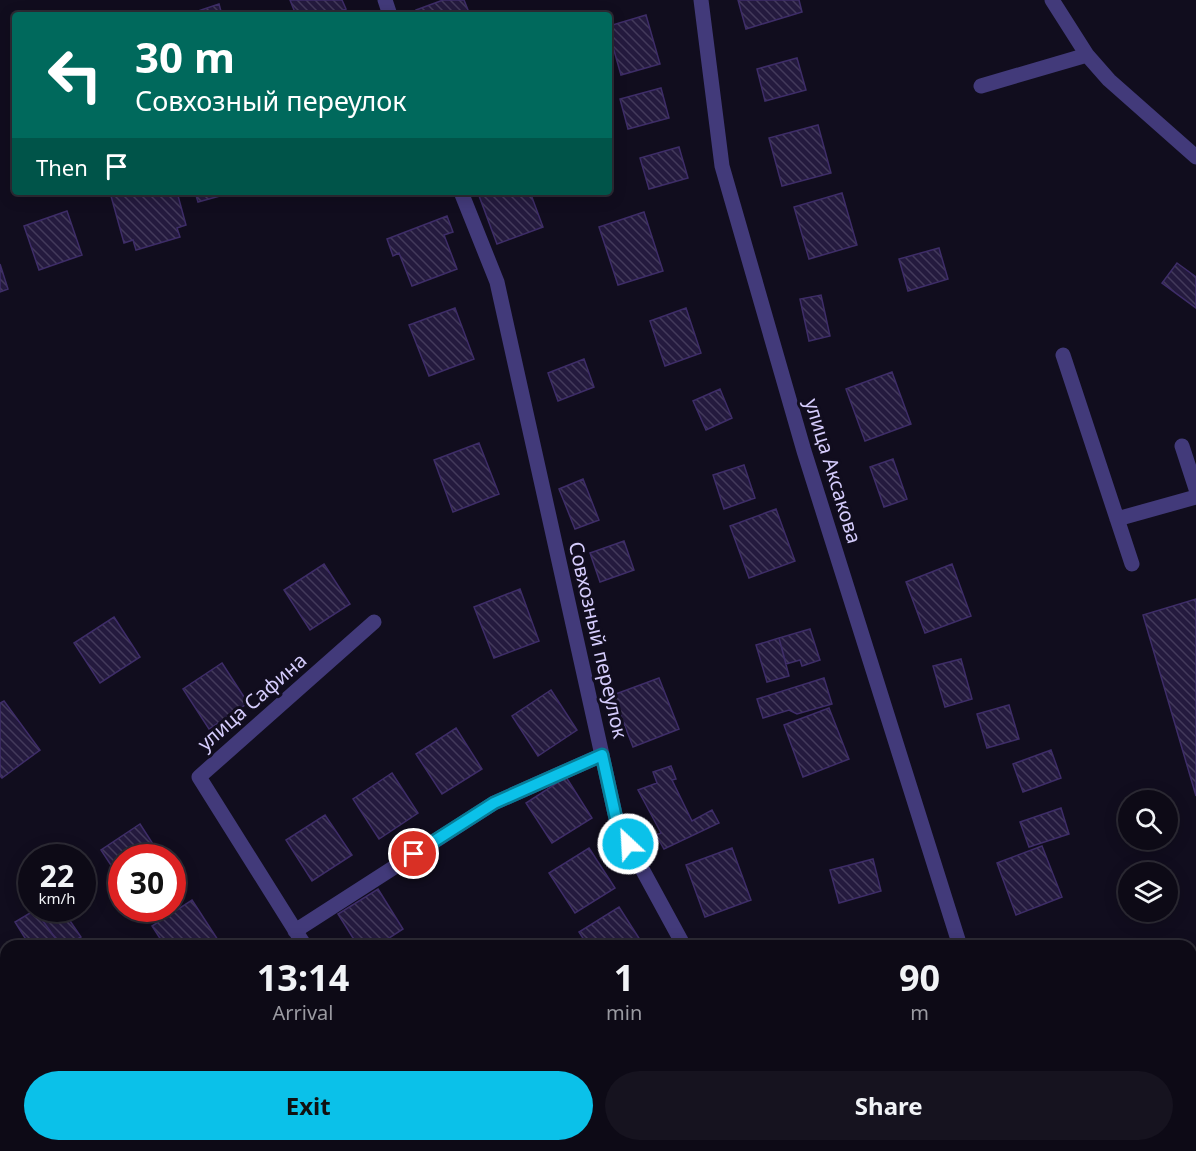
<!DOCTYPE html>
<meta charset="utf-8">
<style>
:root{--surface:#0d0a16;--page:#16131f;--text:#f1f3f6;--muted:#9a9aa1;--line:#2d2b35;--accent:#0bc1e9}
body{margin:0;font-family:"Noto Sans",sans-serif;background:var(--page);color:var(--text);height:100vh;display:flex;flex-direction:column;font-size:22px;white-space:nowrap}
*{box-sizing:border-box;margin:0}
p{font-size:20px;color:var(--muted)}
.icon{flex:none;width:33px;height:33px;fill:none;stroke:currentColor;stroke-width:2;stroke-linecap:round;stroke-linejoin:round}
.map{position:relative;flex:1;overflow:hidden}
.details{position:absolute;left:0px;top:940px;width:1197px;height:212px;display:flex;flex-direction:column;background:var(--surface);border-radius:18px 18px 0 0;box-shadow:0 3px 15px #0003,0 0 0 2px var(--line)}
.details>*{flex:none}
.banner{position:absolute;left:12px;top:12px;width:600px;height:183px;border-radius:6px;box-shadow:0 3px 15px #0003,0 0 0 2px var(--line);background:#00695c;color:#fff;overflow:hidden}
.controls{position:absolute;left:1118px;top:790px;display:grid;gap:12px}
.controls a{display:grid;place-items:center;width:60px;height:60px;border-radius:50%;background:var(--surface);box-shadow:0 3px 15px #0003,0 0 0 2px var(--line);font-size:30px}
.speed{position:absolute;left:18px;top:844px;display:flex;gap:12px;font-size:30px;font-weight:700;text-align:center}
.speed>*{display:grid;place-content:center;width:78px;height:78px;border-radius:50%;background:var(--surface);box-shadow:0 3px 15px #0003,0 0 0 2px var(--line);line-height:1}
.speed small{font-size:15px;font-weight:400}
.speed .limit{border:9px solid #d22;background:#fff;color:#111}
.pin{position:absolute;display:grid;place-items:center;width:51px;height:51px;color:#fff;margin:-26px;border:3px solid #fff;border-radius:50%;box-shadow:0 2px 6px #0007}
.me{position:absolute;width:66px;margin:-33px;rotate:335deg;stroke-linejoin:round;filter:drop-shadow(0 0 4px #0008)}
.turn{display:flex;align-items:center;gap:21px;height:126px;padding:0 24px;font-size:27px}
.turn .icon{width:78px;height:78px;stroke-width:2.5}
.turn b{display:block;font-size:42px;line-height:51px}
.then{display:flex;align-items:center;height:57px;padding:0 24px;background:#0003;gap:12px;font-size:22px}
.eta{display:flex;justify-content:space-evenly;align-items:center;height:102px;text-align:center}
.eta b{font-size:36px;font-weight:700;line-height:42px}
.cta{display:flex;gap:12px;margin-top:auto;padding:12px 24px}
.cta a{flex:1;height:69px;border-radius:36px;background:var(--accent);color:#111;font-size:24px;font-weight:700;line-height:69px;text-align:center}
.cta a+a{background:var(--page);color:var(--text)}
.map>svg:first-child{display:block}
</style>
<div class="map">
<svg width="1196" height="1151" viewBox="0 0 1196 1151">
<defs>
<pattern id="building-back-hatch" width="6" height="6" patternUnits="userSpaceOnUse" patternTransform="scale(1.5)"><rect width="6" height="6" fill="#241a3e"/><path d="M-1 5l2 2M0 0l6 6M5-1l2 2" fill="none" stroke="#433a5b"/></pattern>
</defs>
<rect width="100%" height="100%" fill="#110d1e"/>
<path fill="url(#building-back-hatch)" stroke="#3e2d68" stroke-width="1.5" d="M290,0H342L346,9L330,15H296Z
M443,0H464L470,15H418L416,10Z
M738,0H799L802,12L746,29Z
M219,4L222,15H189V14Z
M646,15L660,64L621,75L609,33V26Z
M797,58L806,90L765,101L757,69Z
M661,88L669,118L628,129L620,99Z
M818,125L831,173L782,186L769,138Z
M679,147L688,178L649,189L640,158Z
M112,192H177L186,225L177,228L180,237L136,250L133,240L124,243L111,196H113Z
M195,192H231V193L198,202Z
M480,192H530L543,227L497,244L478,193Z
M842,193L857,245L809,259L794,207Z
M67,211L82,255L39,270L24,226Z
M644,212L663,271L618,285L599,227Z
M447,216L453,232L444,235L457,269L412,286L399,253L393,256L387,239Z
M939,248L948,279L908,291L899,259Z
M1177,263L1196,277V308L1162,283Z
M0,264L8,289L0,292Z
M821,295L830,336L809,341L800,299Z
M455,308L474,359L429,376L409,325Z
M686,308L701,353L665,366L650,321Z
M584,359L594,387L558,401L548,373Z
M892,372L911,424L865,441L846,389Z
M720,389L732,418L706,430L693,401Z
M479,443L499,494L453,512L434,460Z
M893,459L907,499L884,507L870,467Z
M744,465L755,498L724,509L713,475Z
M583,479L599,520L575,529L559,489Z
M776,509L795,561L749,578L730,526Z
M624,541L634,570L600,582L590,553Z
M324,564L350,604L310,630L284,590Z
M952,564L971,616L925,633L906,582Z
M520,589L539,641L494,658L474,607Z
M1196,599V796L1143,615Z
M114,617L140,657L100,683L74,643Z
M810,629L820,660L802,666L800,660L786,664L779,638Z
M779,638L789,676L767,682L756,645Z
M961,659L972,699L945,707L933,666Z
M222,663L248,703L209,729L183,689Z
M659,678L679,729L633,747L613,695Z
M824,678L832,704L797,714L789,710L763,718L757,699Z
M551,690L577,730L538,756L512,716Z
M4,701L40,750L2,778L0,776V703Z
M1009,705L1019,739L987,748L977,714Z
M829,708L849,759L803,777L784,725Z
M456,728L482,769L442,794L416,754Z
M1051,750L1061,778L1023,792L1013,764Z
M671,766L676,779L672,780L692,821L712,810L719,823L664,849L656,835L661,833L638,790L657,783L653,772Z
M392,773L418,813L379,839L353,799Z
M566,777L592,818L552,843L526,803Z
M1061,808L1069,834L1029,847L1020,822Z
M325,815L352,855L312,881L286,840Z
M140,824L162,858H122V882L101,850Z
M1042,846L1062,897L1016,915L997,863Z
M589,848L615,888L575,913L549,873Z
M732,848L751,900L705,917L686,865Z
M873,859L881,891L839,903L830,870Z
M378,889L403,929L377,946H358L338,914Z
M192,900L218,940L208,946H165L152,926Z
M619,907L644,946H588L579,932Z
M36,909H62L81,937L66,946H61L35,910Z
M35,910L61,946H30L15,922Z
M6,1107V1146H30L23,1151H0V1111Z
M30,1146H41L45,1151H23Z
M536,1146H549L542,1151H539Z
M731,1146H746L749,1151H722Z
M927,1146H979L981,1151H929Z"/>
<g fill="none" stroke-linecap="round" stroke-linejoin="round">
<path stroke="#423a7a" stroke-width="15" d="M385,0L390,15
M701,0L722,166L804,451L960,946
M1052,0L1087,55L1109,80L1196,157
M981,86L1087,55
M1063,355L1132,564
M1182,446L1196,489
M1117,519L1196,497
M602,755L617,823L684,946
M295,931L494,803L602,755L497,282L461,192
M305,946L199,777L374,622
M0,984L6,993
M0,1044L6,1040
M1191,1134L1196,1132
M100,1146L103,1151
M430,1146L433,1151
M1024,1146L1026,1151
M1145,1151L1159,1146"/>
</g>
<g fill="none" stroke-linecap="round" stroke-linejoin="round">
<g stroke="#077d97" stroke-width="15">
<path id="route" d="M414,854L494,803L602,755L617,823L628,844"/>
</g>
<use href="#route" stroke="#0bc1e9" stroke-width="10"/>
</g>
<g text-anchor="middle" stroke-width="6" stroke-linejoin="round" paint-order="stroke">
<g font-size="20" fill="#d5ccfc" stroke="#110d1e">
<text transform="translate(833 471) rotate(73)" y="7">улица Аксакова</text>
<text transform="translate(598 640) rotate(77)" y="7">Совхозный переулок</text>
<text transform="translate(252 702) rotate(-41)" y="7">улица Сафина</text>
</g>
</g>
</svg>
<div class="controls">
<a><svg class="icon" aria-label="search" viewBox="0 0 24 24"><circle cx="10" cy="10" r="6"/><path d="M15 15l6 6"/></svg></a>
<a><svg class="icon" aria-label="layers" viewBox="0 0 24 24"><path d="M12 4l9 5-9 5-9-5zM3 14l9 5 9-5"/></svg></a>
</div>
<div class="speed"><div>22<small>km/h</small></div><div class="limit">30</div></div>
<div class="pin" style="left:414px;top:854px;background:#d93025"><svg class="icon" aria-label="arrive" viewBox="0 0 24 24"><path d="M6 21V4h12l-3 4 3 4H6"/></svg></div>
<svg class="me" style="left:628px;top:844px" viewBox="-20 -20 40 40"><circle r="17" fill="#0bc1e9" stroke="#fff" stroke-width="3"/><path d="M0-11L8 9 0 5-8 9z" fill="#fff"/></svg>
<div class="banner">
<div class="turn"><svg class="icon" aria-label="left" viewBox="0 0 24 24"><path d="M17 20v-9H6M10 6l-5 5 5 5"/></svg><div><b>30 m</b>Совхозный переулок</div></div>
<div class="then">Then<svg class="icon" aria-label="arrive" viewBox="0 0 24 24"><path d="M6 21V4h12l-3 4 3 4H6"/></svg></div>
</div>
<section class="details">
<div class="eta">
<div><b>13:14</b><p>Arrival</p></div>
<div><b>1</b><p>min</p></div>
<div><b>90</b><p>m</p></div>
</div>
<div class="cta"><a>Exit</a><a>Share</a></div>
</section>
</div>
